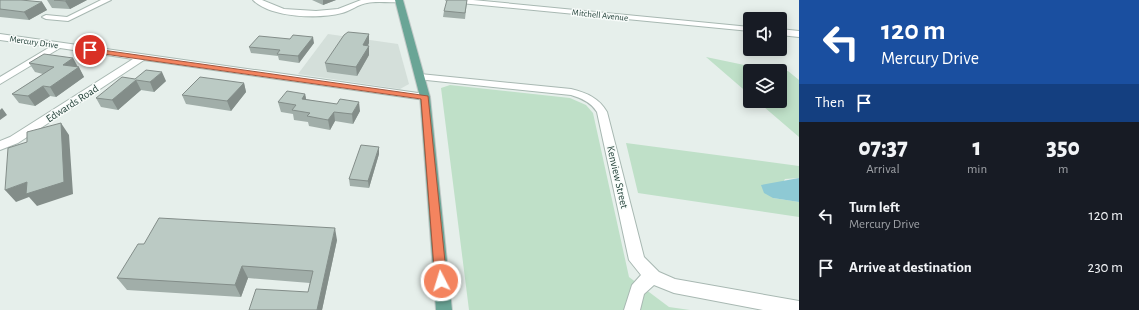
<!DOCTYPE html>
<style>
:root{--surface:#171b24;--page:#242831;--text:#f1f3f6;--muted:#9ea1a6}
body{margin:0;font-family:"Alegreya Sans",sans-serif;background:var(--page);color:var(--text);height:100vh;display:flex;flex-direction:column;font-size:15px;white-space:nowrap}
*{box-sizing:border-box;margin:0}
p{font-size:13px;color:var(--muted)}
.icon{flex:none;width:22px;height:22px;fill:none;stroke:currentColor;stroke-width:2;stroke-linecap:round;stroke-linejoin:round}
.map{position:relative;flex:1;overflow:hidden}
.side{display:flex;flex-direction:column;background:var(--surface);width:340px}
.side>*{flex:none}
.guide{background:#1a4fa0;color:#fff;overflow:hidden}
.controls{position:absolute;left:743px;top:12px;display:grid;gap:8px}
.controls a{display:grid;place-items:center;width:44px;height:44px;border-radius:4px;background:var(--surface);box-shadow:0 2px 10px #0003;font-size:20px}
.pin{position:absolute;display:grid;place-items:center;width:34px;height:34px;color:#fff;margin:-17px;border:2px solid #fff;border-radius:50%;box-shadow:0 1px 4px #0007}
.me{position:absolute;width:44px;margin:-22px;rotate:355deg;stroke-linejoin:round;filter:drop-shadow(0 0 3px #0008)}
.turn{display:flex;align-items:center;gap:14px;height:84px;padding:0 16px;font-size:18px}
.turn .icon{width:52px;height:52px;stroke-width:2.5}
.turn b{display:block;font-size:28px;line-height:34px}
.then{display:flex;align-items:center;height:38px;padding:0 16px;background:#0003;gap:8px;font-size:15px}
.eta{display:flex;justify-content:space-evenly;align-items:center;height:68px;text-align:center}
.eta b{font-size:24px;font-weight:800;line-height:28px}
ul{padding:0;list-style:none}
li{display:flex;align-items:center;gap:12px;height:52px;padding:0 16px}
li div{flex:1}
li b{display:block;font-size:15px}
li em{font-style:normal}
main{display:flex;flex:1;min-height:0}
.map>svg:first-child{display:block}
</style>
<main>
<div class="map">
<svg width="799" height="310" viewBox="0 0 799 310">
<rect width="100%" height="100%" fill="#e6efeb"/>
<path fill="#d4dfda" d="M328,34L398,44L409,84L400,89L298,74Z"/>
<path fill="#bfe0c8" d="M706,57L754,67L788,71L799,80V137L757,101H780V71H750V95Z
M450,85L570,98L586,105L593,113L629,277L669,307L690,310H469L441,88Z
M626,143L799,166V178L785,179L773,198L799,202V217L638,193Z"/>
<path fill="#8ec9d4" d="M799,178V202L773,198L764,193L761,185Z"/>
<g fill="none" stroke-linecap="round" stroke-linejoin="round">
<g stroke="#a8b8b2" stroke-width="2">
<path id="minor" d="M101,0H111L68,21L46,19L42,17L46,15L67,17Z
M253,0H262L284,9L316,11L338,9L361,0H402L398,2C388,3 377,1 367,3C359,4 350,11 342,13C319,19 271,18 253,0Z
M446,0H473L750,27V31L450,2Z
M780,29L799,31V37L780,35Z
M0,34L425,94L430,97L425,100L144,60L18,143L0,150V141L10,137L133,59L60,48L0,84V77L50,47L0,40Z
M420,74L571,89C587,93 599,98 607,112L644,257L659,272L675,279L799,301V310H763L674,293L654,285L644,294L640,310H624L632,285L641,275L629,260L597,112C591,102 581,98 571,95L417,79L415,77L417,75Z"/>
</g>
<g stroke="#c2cac8" stroke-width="2">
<path id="major" d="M395,0H403L430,97L452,310H436L420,97Z"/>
</g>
<use href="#minor" fill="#fff" fill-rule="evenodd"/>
<use href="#major" fill="#6aa596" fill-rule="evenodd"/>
</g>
<path fill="#a1aea9" d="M0,0L42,2L47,10L29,20L0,17Z
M47,0H87L70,9L52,8Z
M312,0H336L323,5Z
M467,0L465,19L443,17L444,11Z
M369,34V43L368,46L369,55L357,76L327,72L325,63Z
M314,43L299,63L279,60L278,56L251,53L249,47Z
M73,58L84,77L56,97L50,96L35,106L19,103L12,94L43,74L35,72L29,63Z
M135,79L166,81L154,92L141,90L118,110L101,107L96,98Z
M244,83L246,92L231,111L186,104L182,95Z
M305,94L306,99L360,111L353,124L335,121L330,130L309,126L308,122L294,120L293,114L281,112L278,102Z
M379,147V154L369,188L350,186L349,179Z
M337,240L322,310H249L308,292L310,283L248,278L241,297L127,290L117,278L144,244Z"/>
<path fill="#838d89" d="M68,0H87L70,9L65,1Z
M323,0H336L323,5Z
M42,2L47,10L29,20L24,12Z
M369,34V43L363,54V45Z
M313,37L314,43L299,63L298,56Z
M369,46V55L357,76L356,67Z
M73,58L78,68L63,65Z
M79,67L84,77L56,97L50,87Z
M162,72L166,81L154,92L150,82Z
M136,80L141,90L118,110L112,100Z
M244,83L246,92L231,111L227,101Z
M43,86L50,96L35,106L28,96Z
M305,94L307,103L302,99Z
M359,102L360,111L353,124L352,114Z
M2,108L7,115L0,120V110Z
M334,112L335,121L330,130L328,120Z
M61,123L69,135L73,194L37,206L29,197L16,202L5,190L27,182Z
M379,147V154L369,188L368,181Z
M335,228L337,240L322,310H317Z
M242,266L248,278L241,297L235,285Z"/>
<path fill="#bbcac4" stroke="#838d89" d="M0,0H21L42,2L24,12L0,9Z
M54,0H68L65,1Z
M447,0H467L465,13L444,11Z
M348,32L369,34L363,45L369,46L356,67L325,63L344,35Z
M293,35L313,37L298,56L277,54L280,50L249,47L259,36L290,39Z
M44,54L73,58L63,65L79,67L50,87L43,86L28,96L12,94L54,67L29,63Z
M146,70L162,72L150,82L136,80L112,100L96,98L122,77L135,79Z
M200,77L244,83L227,101L182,95Z
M287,91L305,94L302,99L337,104L340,99L359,102L352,114L334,112L328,120L307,116L310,113L292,110L296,105L278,102Z
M61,123L64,182L26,194L27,182L5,190L8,148L27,142V132Z
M361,145L379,147L368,181L349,179Z
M159,218L335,228L317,310H249L256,289L308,292L313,271L242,266L235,285L117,278L138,244H144Z"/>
<path fill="#f4845f" stroke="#9f563e" d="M88,48L428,96L447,281L446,285L441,286L437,285L435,281L421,99L90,52L87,50Z"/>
<g text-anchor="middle" stroke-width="3" stroke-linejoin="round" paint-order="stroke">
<g font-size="9" fill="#24423a" stroke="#f7fbf9">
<text transform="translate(600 15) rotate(6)" y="3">Mitchell Avenue</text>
<text transform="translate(34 42) rotate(8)" y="3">Mercury Drive</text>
</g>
<g font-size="11" fill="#24423a" stroke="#f7fbf9">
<text transform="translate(72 103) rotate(-33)" y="4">Edwards Road</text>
<text transform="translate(618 177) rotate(77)" y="4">Kenview Street</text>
</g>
</g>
</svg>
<div class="controls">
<a><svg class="icon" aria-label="sound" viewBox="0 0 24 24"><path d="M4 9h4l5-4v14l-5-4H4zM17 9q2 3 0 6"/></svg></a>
<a><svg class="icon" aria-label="layers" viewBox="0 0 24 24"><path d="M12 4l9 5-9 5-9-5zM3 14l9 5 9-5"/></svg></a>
</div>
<div class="pin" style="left:90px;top:50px;background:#d93025"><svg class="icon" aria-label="arrive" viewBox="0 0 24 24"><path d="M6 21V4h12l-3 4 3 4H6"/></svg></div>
<svg class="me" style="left:441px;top:281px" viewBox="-20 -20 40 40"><circle r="17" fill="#f4845f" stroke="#fff" stroke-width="3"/><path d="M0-11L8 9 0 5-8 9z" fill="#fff"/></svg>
</div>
<section class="side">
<div class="guide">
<div class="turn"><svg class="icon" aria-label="left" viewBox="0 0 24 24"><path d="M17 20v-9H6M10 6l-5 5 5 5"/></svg><div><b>120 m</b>Mercury Drive</div></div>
<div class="then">Then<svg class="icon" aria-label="arrive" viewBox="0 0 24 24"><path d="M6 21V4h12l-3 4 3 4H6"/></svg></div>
</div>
<div class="eta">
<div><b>07:37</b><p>Arrival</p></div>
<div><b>1</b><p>min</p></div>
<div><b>350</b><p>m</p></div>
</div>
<ul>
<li><svg class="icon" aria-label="left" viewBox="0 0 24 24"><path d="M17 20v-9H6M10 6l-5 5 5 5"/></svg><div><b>Turn left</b><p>Mercury Drive</p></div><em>120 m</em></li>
<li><svg class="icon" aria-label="arrive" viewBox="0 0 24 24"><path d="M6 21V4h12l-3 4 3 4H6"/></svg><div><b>Arrive at destination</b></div><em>230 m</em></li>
</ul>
</section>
</main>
